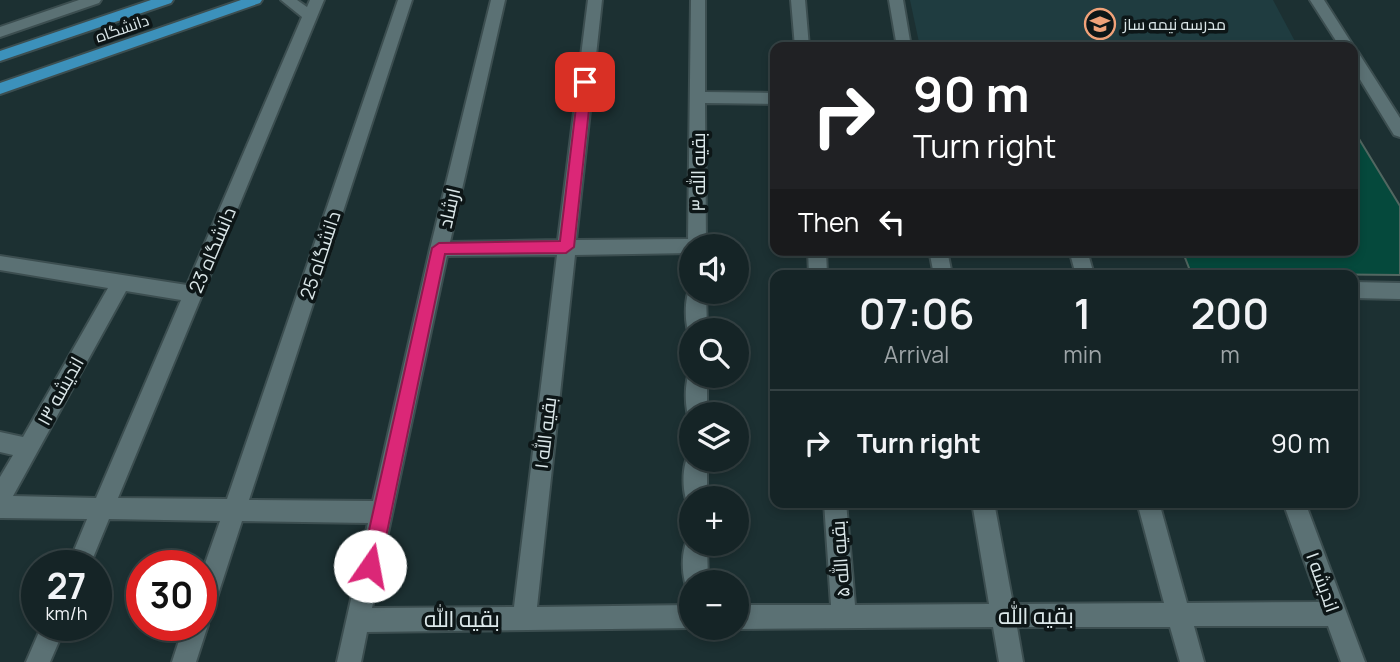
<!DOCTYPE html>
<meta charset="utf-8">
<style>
:root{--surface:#152426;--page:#223032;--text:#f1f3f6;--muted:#9da4a7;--line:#344143}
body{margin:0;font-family:Manrope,Cairo,sans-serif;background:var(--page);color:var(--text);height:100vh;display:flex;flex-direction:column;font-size:26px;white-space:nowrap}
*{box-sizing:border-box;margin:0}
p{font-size:23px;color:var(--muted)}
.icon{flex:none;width:38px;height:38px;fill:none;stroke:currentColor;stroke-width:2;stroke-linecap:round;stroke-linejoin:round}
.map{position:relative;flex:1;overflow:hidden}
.panel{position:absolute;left:770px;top:270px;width:588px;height:238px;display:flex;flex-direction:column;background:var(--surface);border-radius:14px;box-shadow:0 4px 10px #0003,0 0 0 2px var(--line)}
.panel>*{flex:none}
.hud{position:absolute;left:770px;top:42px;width:588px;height:214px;border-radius:14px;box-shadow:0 4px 10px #0003,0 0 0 2px var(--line);background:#202124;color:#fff;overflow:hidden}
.tools{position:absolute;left:679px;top:234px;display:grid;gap:14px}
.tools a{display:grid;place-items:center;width:70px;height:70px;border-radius:50%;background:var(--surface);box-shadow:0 4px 10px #0003,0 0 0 2px var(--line);font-size:35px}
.speed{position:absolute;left:21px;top:550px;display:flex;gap:14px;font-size:35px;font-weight:700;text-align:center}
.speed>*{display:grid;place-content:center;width:91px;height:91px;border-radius:50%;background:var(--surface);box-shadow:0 4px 10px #0003,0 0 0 2px var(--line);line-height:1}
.speed small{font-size:18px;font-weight:400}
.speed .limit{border:10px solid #d22;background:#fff;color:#111}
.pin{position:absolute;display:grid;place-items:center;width:60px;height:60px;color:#fff;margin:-30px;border-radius:14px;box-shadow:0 4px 10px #0006}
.me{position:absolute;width:77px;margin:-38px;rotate:12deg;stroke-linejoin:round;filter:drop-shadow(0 0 5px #0008)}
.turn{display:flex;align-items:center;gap:24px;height:147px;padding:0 28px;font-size:32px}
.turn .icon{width:91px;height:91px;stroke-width:2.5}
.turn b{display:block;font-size:49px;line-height:60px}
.then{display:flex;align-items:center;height:66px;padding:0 28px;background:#0003;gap:14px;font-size:26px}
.eta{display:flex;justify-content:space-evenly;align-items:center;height:119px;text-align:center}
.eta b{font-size:42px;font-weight:600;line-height:49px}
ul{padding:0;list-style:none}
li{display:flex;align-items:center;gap:21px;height:105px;padding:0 28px;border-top:2px solid var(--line)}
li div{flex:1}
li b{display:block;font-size:26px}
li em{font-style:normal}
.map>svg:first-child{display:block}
</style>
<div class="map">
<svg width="1400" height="662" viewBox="0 0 1400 662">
<rect width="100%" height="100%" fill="#1c3032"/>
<path fill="#1f3c40" d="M910,0H1273L1298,47H920Z"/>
<path fill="#05493c" stroke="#526761" stroke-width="2" d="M1353,129L1400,206V275L1191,273L1182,250H1353Z"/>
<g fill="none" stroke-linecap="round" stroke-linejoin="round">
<g stroke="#3c4e50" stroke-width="4">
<path id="minor" d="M79,0H101L99,3L0,37V27Z
M281,0H297L307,7L310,0H324L118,498L227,499L398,0H412L249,500L373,501L430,249L491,0H505L450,242L558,240L588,0H602L576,240L688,239L691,0H705V92L775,93V104L705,103L706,247H691V253L575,255L537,607L691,605L692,628L367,632L361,662H337L368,523L242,521L213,610L206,620L208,625L196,662H172L184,625H201V575L220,521L109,519L90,565H68L87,519L0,518V477L13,455L0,452V432L23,437L108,288L0,270V256L187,285L302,17ZM557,255L514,607L372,608L447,256ZM126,291L181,300L96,498L13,496Z
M791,0H805L809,47H795Z
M889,0H903L911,47H897Z
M1310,0H1324L1354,47L1353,50V47H1340Z
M1353,51L1358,52L1400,118V137L1394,135L1353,68Z
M808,250H826L827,275H809Z
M929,250H947L952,275H934Z
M1069,250H1087L1094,275H1076Z
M1353,282L1400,283V299L1353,298Z
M691,286V292H706L707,331H691V337C684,327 684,297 691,286Z
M691,369V376H707V415H691V422C684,411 684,380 691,369Z
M691,452V460H707V499H691V508C681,498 681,462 691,452Z
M824,502H846L855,605L989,604L972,502H994L1013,604L1164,603L1137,502H1159L1187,603L1319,602L1283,502H1305L1365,662H1341L1328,626H1194L1204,662H1180L1170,627H1017L1023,662H999L993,627L737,629L736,628L737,605H831Z
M691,535V544H707L708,583H691V593C680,584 680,544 691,535Z
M42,625H66L50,662H26Z"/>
</g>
<g stroke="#3c4e50" stroke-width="4">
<path id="primary" d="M151,0H173L171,3L0,61V51Z
M241,0H262L260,3L0,94V83Z"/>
</g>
<use href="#minor" fill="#5b7174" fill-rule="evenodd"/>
<use href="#primary" fill="#3c91bb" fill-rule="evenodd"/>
</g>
<path fill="#db2777" stroke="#8e194d" stroke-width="2" d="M585,78L592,82L574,247L566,253L445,254L380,566L377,572L370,575L364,572L361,566L432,248L439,243L560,241L579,82Z"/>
<defs>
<g id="school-ring" transform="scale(1.575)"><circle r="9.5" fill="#0d1617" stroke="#f0a279" stroke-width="1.5"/><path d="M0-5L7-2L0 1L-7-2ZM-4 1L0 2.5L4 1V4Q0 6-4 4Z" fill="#f0a279"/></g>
</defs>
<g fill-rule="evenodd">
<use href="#school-ring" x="1100" y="24"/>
</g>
<g text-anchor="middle" stroke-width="7" stroke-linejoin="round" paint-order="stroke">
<g font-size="16" fill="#dbe7e9" stroke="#0d1617" text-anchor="start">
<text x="1123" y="30">مدرسه نیمه ساز</text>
</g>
<g font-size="16" fill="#dbe7e9" stroke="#0d1617">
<text transform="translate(122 28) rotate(-19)" y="6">دانشگاه</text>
</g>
<g font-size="19" fill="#dbe7e9" stroke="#0d1617">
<text transform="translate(698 172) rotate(-90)" y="7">بقیه الله ۳</text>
<text transform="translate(449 208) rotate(-77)" y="7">ارشاد</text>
<text transform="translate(212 250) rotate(-67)" y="7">دانشگاه 23</text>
<text transform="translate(320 255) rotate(-72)" y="7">دانشگاه 25</text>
<text transform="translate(60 391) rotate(-61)" y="7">اندیشه ۱۳</text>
<text transform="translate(545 433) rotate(-83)" y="7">بقیه الله ۱</text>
<text transform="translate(840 559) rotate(-94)" y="7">بقیه الله ۵</text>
<text transform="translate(1323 582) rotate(70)" y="7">اندیشه ۱</text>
</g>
<g font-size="23" fill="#dbe7e9" stroke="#0d1617">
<text x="1036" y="624">بقیه الله</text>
<text x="462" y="627">بقیه الله</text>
</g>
</g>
</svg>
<div class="tools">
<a><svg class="icon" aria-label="sound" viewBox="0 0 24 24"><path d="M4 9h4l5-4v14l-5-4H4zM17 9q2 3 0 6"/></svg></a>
<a><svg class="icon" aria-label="search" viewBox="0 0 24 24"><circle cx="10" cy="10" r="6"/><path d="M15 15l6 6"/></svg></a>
<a><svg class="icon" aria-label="layers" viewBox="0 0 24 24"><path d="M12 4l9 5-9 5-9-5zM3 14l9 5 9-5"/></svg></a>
<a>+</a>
<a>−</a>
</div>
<div class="speed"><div>27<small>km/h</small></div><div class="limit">30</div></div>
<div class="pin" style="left:585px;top:82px;background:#d93025"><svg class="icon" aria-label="arrive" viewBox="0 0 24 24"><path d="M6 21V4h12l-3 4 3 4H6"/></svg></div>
<svg class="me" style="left:370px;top:566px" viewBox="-20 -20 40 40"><circle r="19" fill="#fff"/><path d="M0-13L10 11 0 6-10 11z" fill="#db2777"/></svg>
<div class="hud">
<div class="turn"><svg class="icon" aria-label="right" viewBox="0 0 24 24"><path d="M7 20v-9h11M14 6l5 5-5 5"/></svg><div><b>90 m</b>Turn right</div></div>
<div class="then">Then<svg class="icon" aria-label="left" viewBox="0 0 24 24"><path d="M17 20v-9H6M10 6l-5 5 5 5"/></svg></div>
</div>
<section class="panel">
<div class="eta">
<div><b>07:06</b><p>Arrival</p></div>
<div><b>1</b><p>min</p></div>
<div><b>200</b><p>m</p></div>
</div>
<ul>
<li><svg class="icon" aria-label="right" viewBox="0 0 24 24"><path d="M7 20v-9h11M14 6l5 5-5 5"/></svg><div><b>Turn right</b></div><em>90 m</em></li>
</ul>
</section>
</div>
